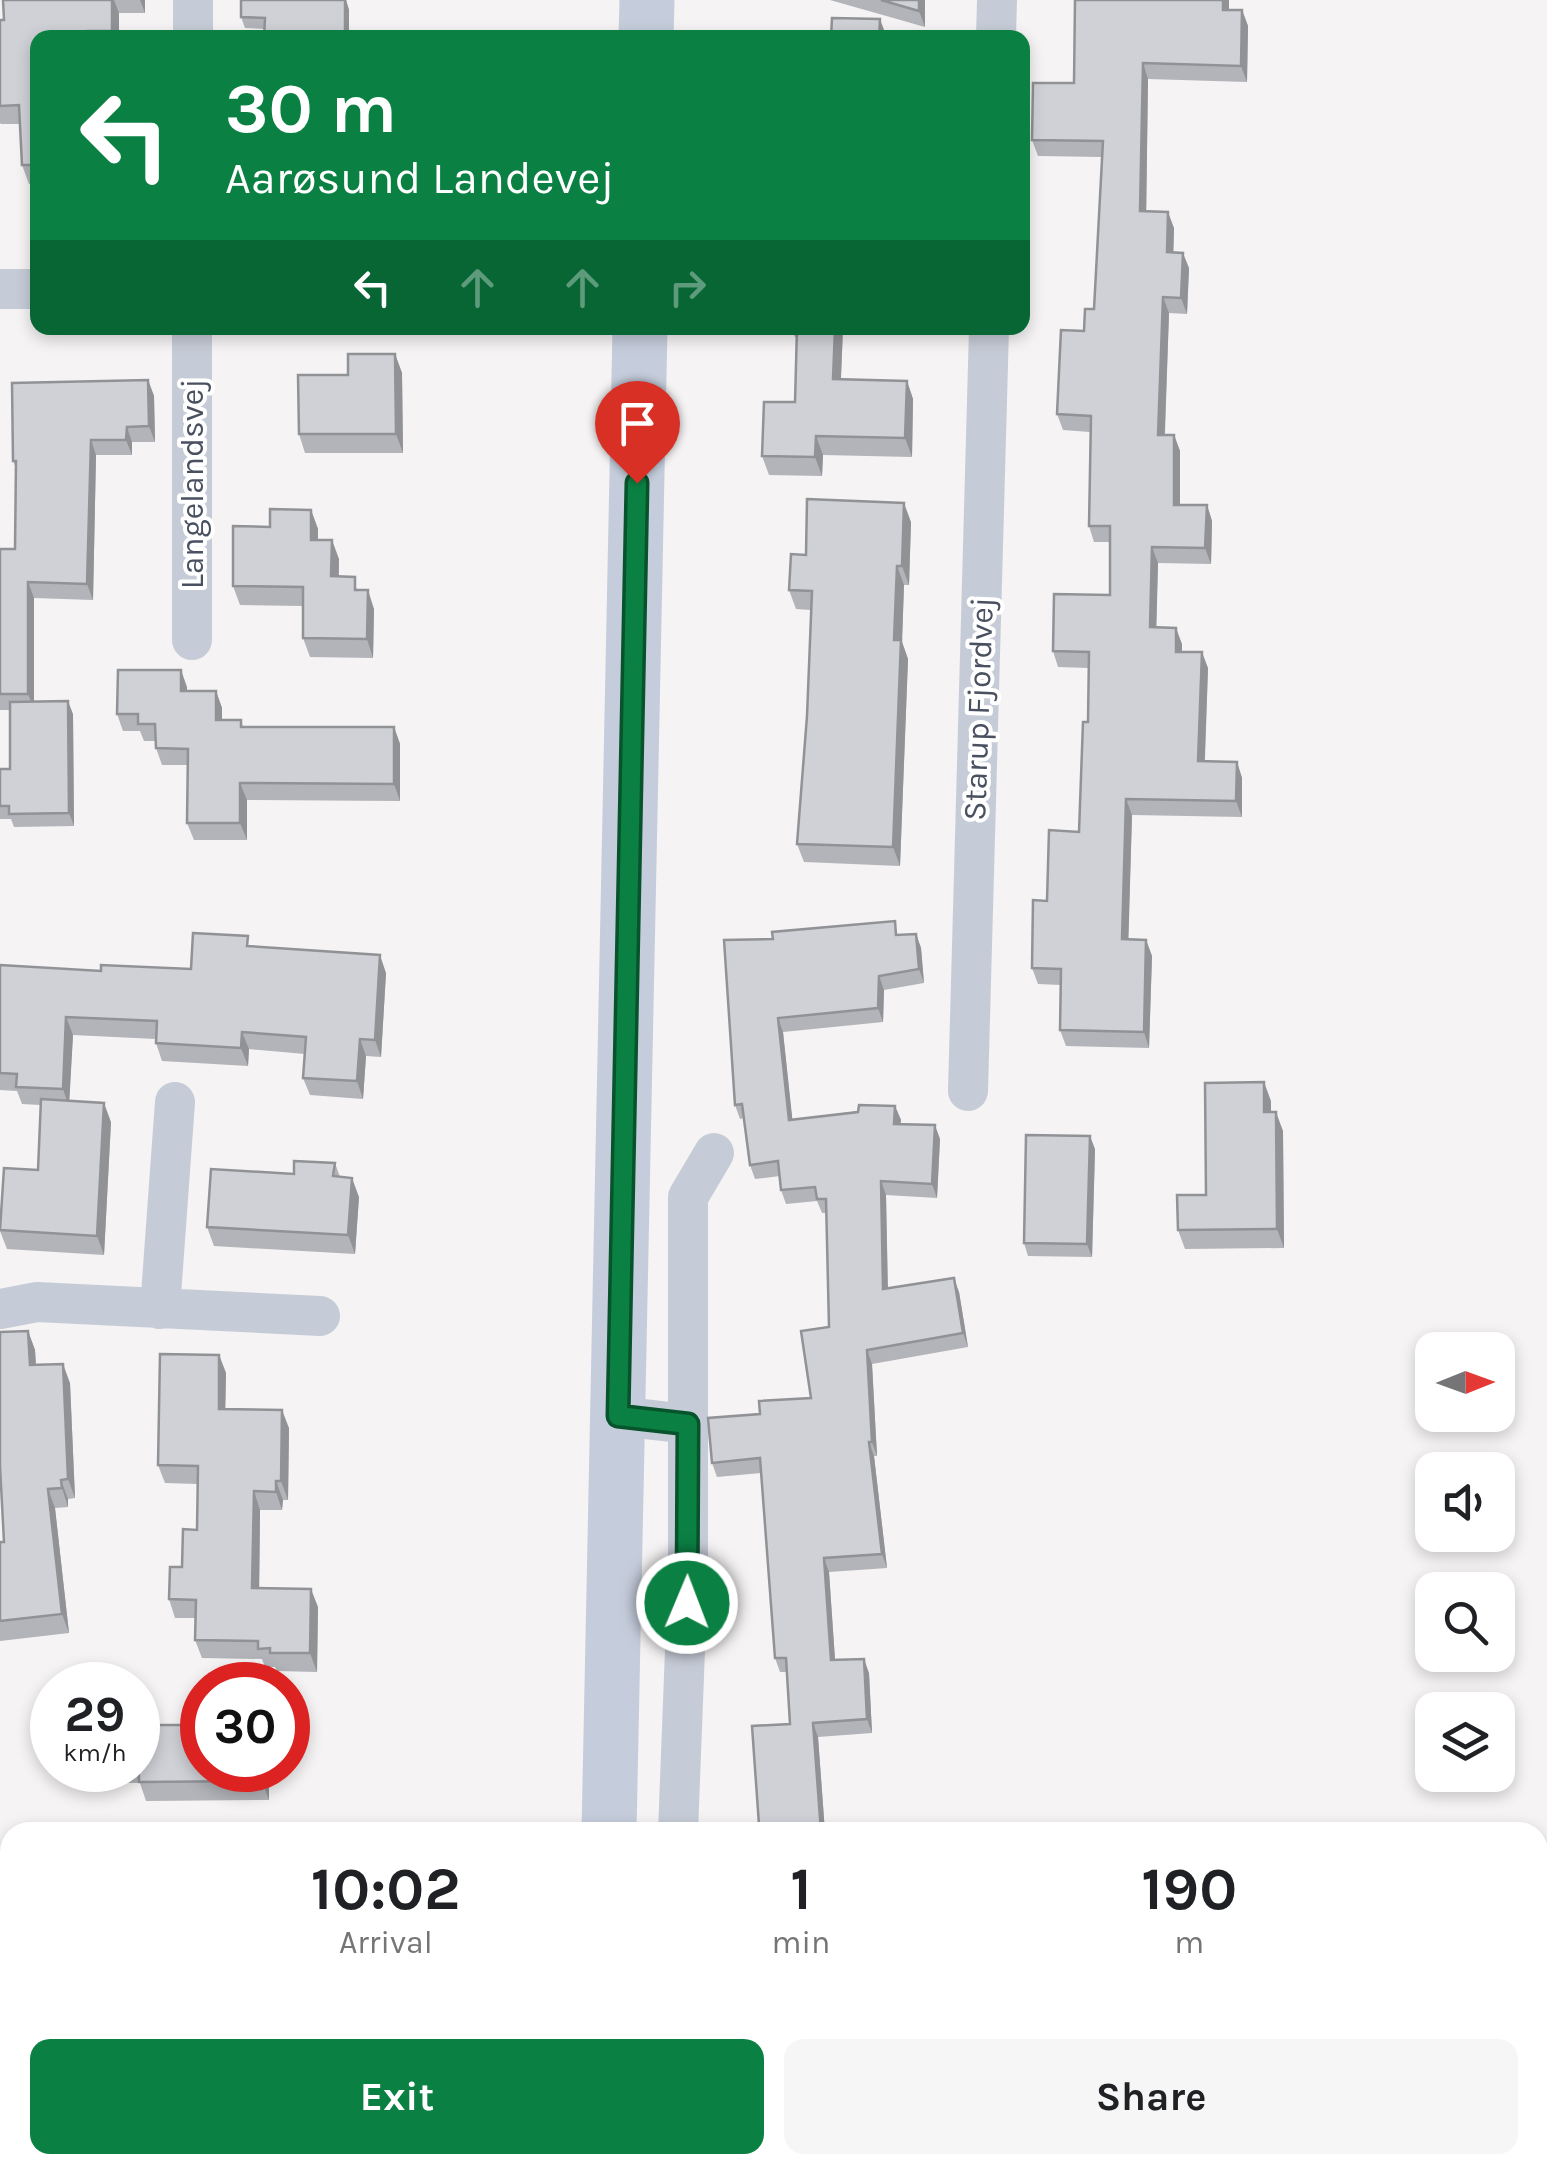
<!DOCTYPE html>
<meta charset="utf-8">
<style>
:root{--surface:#fff;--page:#f6f6f6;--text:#202124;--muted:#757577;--accent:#0b8043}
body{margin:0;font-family:Karla,sans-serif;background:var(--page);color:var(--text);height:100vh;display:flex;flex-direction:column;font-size:38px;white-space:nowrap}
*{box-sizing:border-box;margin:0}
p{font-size:32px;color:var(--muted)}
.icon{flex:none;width:55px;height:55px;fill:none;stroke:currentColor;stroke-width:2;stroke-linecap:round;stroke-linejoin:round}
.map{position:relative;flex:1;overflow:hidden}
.drawer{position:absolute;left:0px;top:1822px;width:1548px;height:352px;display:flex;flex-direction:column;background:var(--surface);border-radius:30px 30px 0 0;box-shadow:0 5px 15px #0003}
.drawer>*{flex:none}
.top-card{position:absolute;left:30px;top:30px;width:1000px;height:305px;border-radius:20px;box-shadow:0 5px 15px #0003;background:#0b8043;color:#fff;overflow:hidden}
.needle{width:65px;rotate:89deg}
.fabs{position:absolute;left:1415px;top:1332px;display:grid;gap:20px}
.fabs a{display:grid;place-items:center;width:100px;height:100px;border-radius:20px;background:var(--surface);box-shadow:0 5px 15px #0003;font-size:50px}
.speed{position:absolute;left:30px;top:1662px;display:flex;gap:20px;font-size:50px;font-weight:700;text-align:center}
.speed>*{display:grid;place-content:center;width:130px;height:130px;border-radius:50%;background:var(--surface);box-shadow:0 5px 15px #0003;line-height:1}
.speed small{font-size:25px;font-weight:400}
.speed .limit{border:15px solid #d22;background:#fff;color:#111}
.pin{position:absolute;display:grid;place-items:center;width:85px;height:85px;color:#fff;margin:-102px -42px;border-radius:50% 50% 50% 0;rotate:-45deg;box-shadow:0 0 10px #0007}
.pin .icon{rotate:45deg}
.me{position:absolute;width:110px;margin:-55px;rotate:1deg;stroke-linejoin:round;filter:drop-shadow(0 0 8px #0008)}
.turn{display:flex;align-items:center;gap:35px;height:210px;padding:0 30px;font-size:45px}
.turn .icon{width:130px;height:130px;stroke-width:2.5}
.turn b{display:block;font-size:70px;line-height:85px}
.lanes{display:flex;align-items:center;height:95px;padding:0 30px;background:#0003;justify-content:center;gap:50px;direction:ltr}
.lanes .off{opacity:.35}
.eta{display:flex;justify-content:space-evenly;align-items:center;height:170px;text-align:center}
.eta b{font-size:60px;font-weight:700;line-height:70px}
.cta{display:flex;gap:20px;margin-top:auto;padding:20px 30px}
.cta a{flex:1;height:115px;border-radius:20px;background:var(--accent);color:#fff;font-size:40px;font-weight:700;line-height:115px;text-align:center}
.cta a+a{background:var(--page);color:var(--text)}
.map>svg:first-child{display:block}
</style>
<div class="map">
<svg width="1547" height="2174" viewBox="0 0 1547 2174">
<rect width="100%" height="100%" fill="#f5f3f3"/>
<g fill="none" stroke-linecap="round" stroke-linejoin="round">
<path stroke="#c6ccd7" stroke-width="40" d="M193,38V0
M996,38L997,0
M0,289H38
M192,328V640
M968,1091L989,328
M0,1309L37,1302L320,1316
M160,1309L175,1102
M618,1416L688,1424
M678,1832L688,1572V1197L714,1153
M70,2165L71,2174
M665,2174L666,2165"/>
<path stroke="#c5ccdb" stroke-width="55" d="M646,38L647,0
M609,1832L640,328
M602,2174V2165"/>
</g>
<path fill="#b2b4b9" d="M3,0H145V13H119V38H38V235L36,184H29L22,165L20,124H1L0,123V20H4Z
M346,0L349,10L265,29L245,28L241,17Z
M830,0H925V27Z
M1229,0V10H1242L1248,26L1247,82L1148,79L1146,212L1174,228L1173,252L1189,268L1187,314L1169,313L1165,435H1174L1180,451V505H1207L1212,521L1211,564L1158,563L1156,627L1182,644V652L1208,668L1205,761L1237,762L1242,778V817L1132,815L1128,940H1146L1152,956L1149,1048L1066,1046L1060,1030L1061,985L1038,984L1032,968L1047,901L1079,832L1088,722L1089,668L1058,667L1053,651L1110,595V542H1094L1089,526L1090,432L1063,430L1057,414L1084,331L1094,309L1102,157L1038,156L1032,140L1074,83Z
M791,328H843L841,379L907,381L913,399L912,457L823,455L822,476L769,475L762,456L795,402L796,337H795Z
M395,354L402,373L403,453H305L299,434L348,375Z
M148,380L154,396L155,442H132V455H96L93,600L34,598V702L73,714L74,826L14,827L11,819H0V769H10V710H0V549H15L16,468L13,461Z
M311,510L318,529V540L339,559V576L359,590L374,609L373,658L310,657L303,638V606L240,605L233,586L270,527Z
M911,522L909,585H904L902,642L908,659L900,866L804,862L797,844L807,716L811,610L796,609L789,590L806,555Z
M187,687V691H216L222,708V720H241L243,727H394L400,744V801L247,800V840H194L187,823L188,765H162L156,748V741H144L140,731H123L117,714Z
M916,934L921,948L924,983L884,990L883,1022L783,1032L792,1120L895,1106L901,1120L900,1124L940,1139L937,1198L886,1195L888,1288L959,1292L968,1347L872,1364L877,1456H874L887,1568L829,1572L835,1660L869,1673L872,1733L818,1737L825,1832H728L759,1825L790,1724L787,1672H780L775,1658L761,1473L717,1477L712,1463L760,1414L811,1398L829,1327L827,1213H822L817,1201L786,1204L781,1190L780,1176L755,1179L750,1165L744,1118L740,1119L735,1105L724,940Z
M251,946L386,973L381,1057L366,1056L363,1099L310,1095L303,1078L305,1054L249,1049L248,1066L162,1061L156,1043V1039L73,1035L69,1100L111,1122L104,1255L7,1249L0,1231L38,1170L41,1105L22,1104L17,1091L0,1090V965L101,971L191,969Z
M1271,1101V1112L1283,1131L1284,1248L1185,1249L1178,1230L1206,1195Z
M1095,1149L1092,1257L1028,1256L1024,1243Z
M335,1163L340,1177L359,1197L355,1254L214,1246L207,1227L294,1174Z
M28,1331L35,1350L36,1365L70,1383L75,1498L68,1499V1507L55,1508L69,1633L0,1641V1542H4Z
M219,1355L226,1373L225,1409L289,1428L288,1500H283L282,1510H260L259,1588L318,1607L317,1672L277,1671L275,1667H265L262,1659L202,1658L195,1640V1618H175L169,1599L197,1530V1484L165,1483L158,1465Z
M138,1725L269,1770V1800L146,1801L140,1783H62L57,1770H138Z"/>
<path fill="#919296" d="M112,0H114L119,13V38H115L112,31Z
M140,0H145V13Z
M346,0L349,10V38H345Z
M919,0H925V27L919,11Z
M1223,0H1229V26L1223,10Z
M1242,10L1248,26L1247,82L1241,66Z
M880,19L887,38H879Z
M1143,63L1148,79L1146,227L1140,211Z
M1168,212L1174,228L1173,268L1167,252Z
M1183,253L1189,268L1187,314L1181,298Z
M1163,297L1169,313L1164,451L1158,435Z
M835,328H843L840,398L833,379Z
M395,354L402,373L403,453L396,434Z
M148,380L154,396L155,442L149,426Z
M907,381L913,399L912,457L905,438Z
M127,427L132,442V455L126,440Z
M1174,435L1180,451V521L1174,505Z
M816,436L823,455L822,476L815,457Z
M91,440L96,455L93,600L87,584Z
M904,503L911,522L909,585L902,566Z
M1207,505L1212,521L1211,564L1205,548Z
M311,510L318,529V559L311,540Z
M332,540L339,559L338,595L331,576Z
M1152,547L1158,563L1156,643L1150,627Z
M897,566L904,585L902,642L908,659L900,866L893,847L894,640Z
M28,582L34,598V710L28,694Z
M368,590L374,609L373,658L367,639Z
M1176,628L1182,644V668L1176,652Z
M1202,652L1208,668L1204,777L1198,761Z
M181,670L187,687V708L181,691Z
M216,691L222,708V737L216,720Z
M68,701L73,714L74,826L69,813Z
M394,727L400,744V801L394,784Z
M1237,762L1242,778V817L1236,801Z
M240,783L247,800V840L240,823Z
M1126,799L1132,815L1128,955L1122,939Z
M916,934L921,948L924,983L919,969Z
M1146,940L1152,956L1149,1048L1144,1032Z
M380,955L386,973L381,1057L375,1040Z
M879,976L884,990L883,1022L878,1008Z
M66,1017L73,1035L69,1107L63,1089Z
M778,1018L783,1032L794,1134L789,1120Z
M242,1032L249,1049L248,1066L241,1048Z
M360,1039L366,1056L363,1099L357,1081Z
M1264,1082L1271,1101V1131L1264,1112Z
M104,1103L111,1122L104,1255L97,1236Z
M895,1106L901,1120L899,1138L894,1124Z
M1276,1112L1283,1131L1284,1248L1277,1229Z
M935,1125L940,1139L937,1198L932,1184Z
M1090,1136L1095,1149L1092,1257L1087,1244Z
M352,1178L359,1197L355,1254L348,1235Z
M881,1181L886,1195L888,1303L883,1289Z
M954,1278L959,1292L968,1347L963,1333Z
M28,1331L35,1350L37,1384L30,1365Z
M867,1350L872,1364L877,1456L872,1442Z
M219,1355L226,1373L225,1427L219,1409Z
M63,1364L70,1383L75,1498L68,1479Z
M282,1410L289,1428L288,1500L281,1481Z
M869,1442L874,1456L887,1568L882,1554Z
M61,1480L68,1499V1507L62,1488Z
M276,1481L283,1500L282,1510L276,1492Z
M48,1489L55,1508L69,1633L62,1614Z
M254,1491L260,1510L259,1606L252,1588Z
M824,1558L829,1572L836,1674L831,1660Z
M311,1589L318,1607L317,1672L310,1653Z
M864,1659L869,1673L872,1733L867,1719Z
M813,1723L818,1737L825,1832H821Z
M262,1770H269V1800L262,1781Z
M830,2165H835V2174H829Z"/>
<path fill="#cfd1d7" stroke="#919296" stroke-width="2.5" d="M3,0H112V31H88V38H38V232H36V165H22L19,105L0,106V20H4Z
M241,0H345V38H264L265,18L241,17Z
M881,0H919V11Z
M1075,0H1223V10H1242L1241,66L1143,63L1140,211L1168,212L1167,252L1183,253L1181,298L1163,297L1158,435H1174V505H1207L1205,548L1152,547L1150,627L1176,628V652H1202L1198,761L1237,762L1236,801L1126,799L1122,939L1146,940L1144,1032L1060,1030L1061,969L1032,968L1033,900L1047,901L1049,830L1079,832L1083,722H1088L1089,652L1053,651L1054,594L1110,595V526H1089L1091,416L1057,414L1061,330L1084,331L1085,309H1094L1103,141L1032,140L1033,83H1074Z
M832,18L880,19L879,38H831Z
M797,328H835L833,379L907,381L905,438L816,436L815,457L762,456L764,402H795Z
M348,354H395L396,434H299L298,375H348Z
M148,380L149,426L127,427L126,440H91L87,584L28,582V694H0V549H15L16,461H13L12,383Z
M807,499L904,503L902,566H897L894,640H901L893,847L797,844L807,716L812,591L789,590L791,554L806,555Z
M270,509L311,510V540H332L331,576L355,577V590H368L367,639L303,638V587L233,586V526L270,527Z
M118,670H181V691H216V720H241V727H394V784L240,783V823H187L188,749L156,748L155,724H138V714H117Z
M68,701L69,813L9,814V806H0V769H10V702Z
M895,921L896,935L916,934L919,969L879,976L878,1008L778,1018L789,1120L858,1112L859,1105L895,1106L894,1124L935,1125L932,1184L881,1181L883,1289L954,1278L963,1333L867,1350L872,1442H869L882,1554L824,1558L831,1660L864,1659L867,1719L813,1723L821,1832H728L727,1824L759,1825L752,1726L790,1724L786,1658H775L760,1458L712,1463L708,1418L760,1414L759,1401L811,1398L801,1331L829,1327L826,1199H817L815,1187L781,1190L778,1161L750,1165L742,1104L735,1105L724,940L773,939L772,932Z
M193,933L248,936L247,946L380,955L375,1040L360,1039L357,1081L303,1078L306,1037L242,1032L241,1048L156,1043L157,1021L66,1017L63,1089L16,1087L17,1074L0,1073V965L101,971V965L191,969Z
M1264,1082V1112H1276L1277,1229L1178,1230L1177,1195H1206L1205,1083Z
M41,1099L104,1103L97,1236L0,1230L4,1168L38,1170Z
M1026,1135L1090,1136L1087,1244L1024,1243Z
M294,1161L335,1163L333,1176L352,1178L348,1235L207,1227L211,1169L294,1174Z
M28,1331L30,1365L63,1364L68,1479L61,1480L62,1488L48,1489L62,1614L0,1621V1542H4L0,1466V1332Z
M160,1354L219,1355V1409L282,1410L281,1481H276V1492L254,1491L252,1588L311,1589L310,1653H270V1648L258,1649V1641L195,1640L196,1600L169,1599L170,1567H182L183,1529L197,1530L198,1466L158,1465Z
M138,1725H202V1770H262V1781L139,1782Z
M744,2165H830L829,2174H743Z"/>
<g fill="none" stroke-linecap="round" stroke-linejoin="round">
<g stroke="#07532c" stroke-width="25">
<path id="route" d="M637,483L618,1416L688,1424L687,1603"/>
</g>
<use href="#route" stroke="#0b8043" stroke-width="18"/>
</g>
<g text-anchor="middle" stroke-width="8" stroke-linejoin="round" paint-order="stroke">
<g font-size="32" fill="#495161" stroke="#fff">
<text transform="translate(192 484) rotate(-90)" y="11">Langelandsvej</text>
<text transform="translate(978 709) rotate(-88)" y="11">Starup Fjordvej</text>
</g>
</g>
</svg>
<div class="fabs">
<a><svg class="needle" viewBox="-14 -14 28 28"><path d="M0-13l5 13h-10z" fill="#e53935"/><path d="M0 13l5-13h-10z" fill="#757577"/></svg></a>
<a><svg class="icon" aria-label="sound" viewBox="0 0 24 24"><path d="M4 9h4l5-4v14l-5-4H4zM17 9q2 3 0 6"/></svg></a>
<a><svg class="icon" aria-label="search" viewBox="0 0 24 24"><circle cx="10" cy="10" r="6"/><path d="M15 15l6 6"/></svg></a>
<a><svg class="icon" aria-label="layers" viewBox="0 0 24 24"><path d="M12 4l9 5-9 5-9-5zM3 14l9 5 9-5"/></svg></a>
</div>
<div class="speed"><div>29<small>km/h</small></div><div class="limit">30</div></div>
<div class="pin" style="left:637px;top:483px;background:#d93025"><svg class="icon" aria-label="arrive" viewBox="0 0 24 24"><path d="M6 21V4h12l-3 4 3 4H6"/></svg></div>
<svg class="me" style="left:687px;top:1603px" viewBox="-20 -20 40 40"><circle r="17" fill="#0b8043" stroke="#fff" stroke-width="3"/><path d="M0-11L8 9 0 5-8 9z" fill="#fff"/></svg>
<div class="top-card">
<div class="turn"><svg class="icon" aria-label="left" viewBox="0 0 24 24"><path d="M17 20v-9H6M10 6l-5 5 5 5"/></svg><div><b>30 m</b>Aarøsund Landevej</div></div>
<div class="lanes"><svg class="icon" aria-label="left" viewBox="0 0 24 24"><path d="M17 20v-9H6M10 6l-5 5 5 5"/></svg><svg class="icon off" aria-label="ahead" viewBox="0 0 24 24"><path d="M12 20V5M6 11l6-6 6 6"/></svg><svg class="icon off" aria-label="ahead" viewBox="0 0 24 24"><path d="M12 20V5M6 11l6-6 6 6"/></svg><svg class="icon off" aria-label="right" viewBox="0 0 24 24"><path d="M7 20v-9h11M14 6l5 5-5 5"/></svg></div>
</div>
<section class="drawer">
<div class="eta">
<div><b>10:02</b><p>Arrival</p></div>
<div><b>1</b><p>min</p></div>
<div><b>190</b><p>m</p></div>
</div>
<div class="cta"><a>Exit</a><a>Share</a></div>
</section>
</div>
